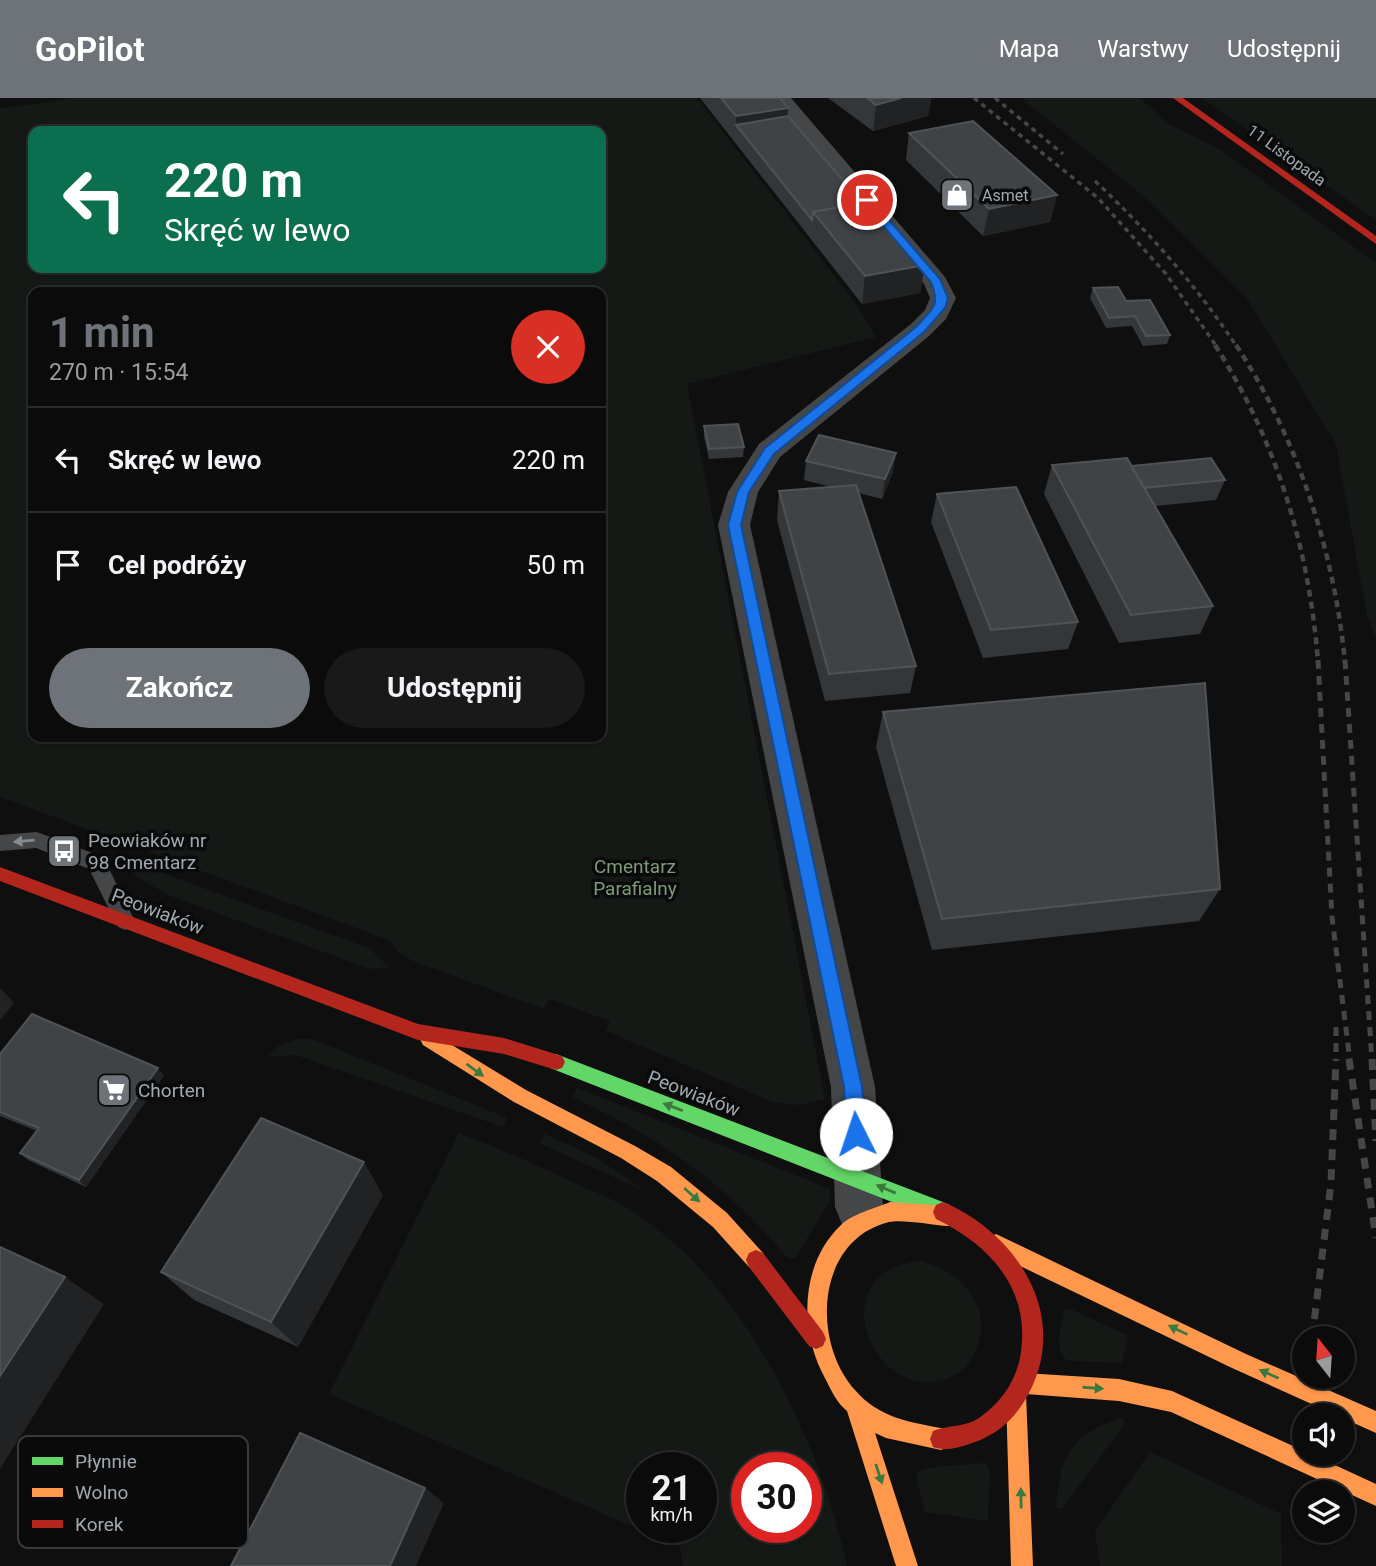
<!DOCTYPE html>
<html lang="pl">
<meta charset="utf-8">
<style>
:root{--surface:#0b0b0c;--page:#19191a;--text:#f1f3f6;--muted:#9a9b9d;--line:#2b2b2d;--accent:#6d7379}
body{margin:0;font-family:Roboto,sans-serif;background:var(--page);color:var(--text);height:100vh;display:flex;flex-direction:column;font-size:26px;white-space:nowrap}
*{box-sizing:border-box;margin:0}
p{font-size:23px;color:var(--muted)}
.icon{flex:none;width:38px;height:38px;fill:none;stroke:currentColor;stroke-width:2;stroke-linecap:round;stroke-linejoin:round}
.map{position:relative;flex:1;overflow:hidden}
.panel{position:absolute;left:28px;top:189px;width:578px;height:455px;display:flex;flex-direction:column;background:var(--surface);border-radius:14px;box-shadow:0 2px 5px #0004,0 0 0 2px var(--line)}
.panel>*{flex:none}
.top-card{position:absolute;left:28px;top:28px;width:578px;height:147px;border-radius:14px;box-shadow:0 2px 5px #0004,0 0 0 2px var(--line);background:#0b6e4f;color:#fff;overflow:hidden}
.needle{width:46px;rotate:343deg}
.buttons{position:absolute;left:1292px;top:1228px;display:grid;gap:14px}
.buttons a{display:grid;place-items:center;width:63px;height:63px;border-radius:50%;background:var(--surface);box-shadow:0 2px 5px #0004,0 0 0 2px var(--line);font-size:35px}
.speed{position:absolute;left:626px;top:1354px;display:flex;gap:14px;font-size:35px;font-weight:700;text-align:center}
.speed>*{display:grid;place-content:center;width:91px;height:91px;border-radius:50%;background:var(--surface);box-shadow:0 2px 5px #0004,0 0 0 2px var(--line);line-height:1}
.speed small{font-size:18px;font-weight:400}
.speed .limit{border:10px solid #d22;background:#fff;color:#111}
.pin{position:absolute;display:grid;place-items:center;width:60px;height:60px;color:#fff;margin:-30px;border:4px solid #fff;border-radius:50%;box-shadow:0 2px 7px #0007}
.me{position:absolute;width:77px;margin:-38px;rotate:356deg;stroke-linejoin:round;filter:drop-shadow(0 0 5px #0008)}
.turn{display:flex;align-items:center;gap:24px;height:147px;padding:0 21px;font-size:32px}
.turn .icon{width:91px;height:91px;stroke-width:2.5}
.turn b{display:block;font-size:49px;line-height:60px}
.round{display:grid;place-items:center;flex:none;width:74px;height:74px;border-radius:37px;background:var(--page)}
.headline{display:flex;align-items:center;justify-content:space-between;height:119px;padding:0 21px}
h1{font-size:42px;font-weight:700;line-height:52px;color:var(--accent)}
.button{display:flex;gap:14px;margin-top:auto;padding:14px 21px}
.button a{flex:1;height:80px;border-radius:42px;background:var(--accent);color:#fff;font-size:28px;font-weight:700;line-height:80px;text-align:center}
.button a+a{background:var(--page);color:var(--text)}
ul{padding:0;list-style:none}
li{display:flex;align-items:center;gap:21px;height:105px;padding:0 21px;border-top:2px solid var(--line)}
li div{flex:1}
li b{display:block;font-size:26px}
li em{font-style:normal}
header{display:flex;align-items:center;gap:42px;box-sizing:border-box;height:98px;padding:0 35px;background:var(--accent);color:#fff}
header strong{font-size:33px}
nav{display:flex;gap:38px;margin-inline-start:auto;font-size:24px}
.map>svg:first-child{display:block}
</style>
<header>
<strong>GoPilot</strong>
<nav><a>Mapa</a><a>Warstwy</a><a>Udostępnij</a></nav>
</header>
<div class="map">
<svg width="1376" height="1468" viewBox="0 0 1376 1468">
<rect width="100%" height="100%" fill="#0f0f10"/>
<path fill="#151915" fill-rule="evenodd" d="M72,0H697L857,207L876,239L687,286L825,1001L798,1007L773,1004L606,933L610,923L549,901L544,911L413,863L397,853L389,842L0,699V11ZM33,33H600V170H33ZM33,194H600V639H33Z
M1021,0H1140L1169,26L1221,52L1376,165V540L1367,517L1336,346L1246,199L1140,95Z
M1202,0H1376V122Z
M112,757L369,850L389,869L370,871L168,797L139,780Z
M297,941H312L507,1020L503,1029L296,957L266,959L280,947Z
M577,990L830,1091V1102L796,1159L791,1161L785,1157C722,1082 661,1041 573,999Z
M459,1035C499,1050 538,1068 577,1086C594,1094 613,1101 629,1111C744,1183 819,1340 847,1468H683L680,1449L329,1296ZM642,1370H702V1430H642ZM747,1370H807V1430H747Z
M545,1036L597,1060L647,1094L539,1045Z
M920,1163C967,1174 998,1216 971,1262C966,1271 955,1278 946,1281C872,1306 819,1174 920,1163Z
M1071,1211L1128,1238L1122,1265L1069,1263C1052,1255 1062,1228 1064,1212Z
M1123,1319L1125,1325L1062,1411L1056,1410C1061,1355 1070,1338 1123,1319Z
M1150,1354L1281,1416L1282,1468H1100L1095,1433Z
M980,1365L986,1366L990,1373L988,1423L925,1414L917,1382V1374C928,1367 964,1368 980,1365Z"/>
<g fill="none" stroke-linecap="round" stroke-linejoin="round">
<path fill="#444648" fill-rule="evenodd" d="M37,734L103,759L135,823L132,829L125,832L118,829L89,771L36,750L0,753V737Z"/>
<path fill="#444648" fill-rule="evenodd" d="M768,0H791L945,179L956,200L946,221L929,238L780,359L758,394L750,427L875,989L883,1109L876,1126L859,1132L842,1126L835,1109L831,989L718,427L728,394L759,346L911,226L925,212L930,200L924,186Z"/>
<path fill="#63d668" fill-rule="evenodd" d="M556,956L943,1104L950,1107L953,1114L950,1121L943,1124L550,970L547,964L550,958Z"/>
<path fill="#ff974d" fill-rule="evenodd" d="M429,933L526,992L635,1048L671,1069L727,1115L763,1155L766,1162L763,1169L756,1172L749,1169L713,1129L657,1083L621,1060L514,1004L423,947L420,941L423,935Z
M890,1104L948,1108L955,1111L958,1118L955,1125L948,1128C932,1127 903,1121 889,1124C816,1142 811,1243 855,1292C878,1319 908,1324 941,1330L949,1333L952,1341L949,1349L941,1352L886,1340L875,1335L918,1468H896L847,1313C837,1305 832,1294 826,1282C799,1235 799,1167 841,1127C852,1116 876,1110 890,1104Z
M996,1136L1246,1256L1376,1313V1335L1232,1270L989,1153L986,1146L989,1139Z
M1025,1275L1119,1281L1172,1293L1304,1353V1356H1311L1376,1386V1408L1171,1314L1119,1303L1026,1296L1033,1468H1011L1006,1300L1010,1293L1016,1290L1015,1285L1018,1278Z"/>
<path fill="#b3261e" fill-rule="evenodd" d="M1173,0H1183L1376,138V146Z
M0,769L418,926L504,940L562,958L565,964L562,970L556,972L504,956L418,942L0,783Z
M943,1104C1017,1135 1070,1217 1029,1295C1017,1318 1000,1335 975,1344C962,1349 946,1354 933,1349L930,1341L933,1333C948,1327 966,1329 979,1320C1002,1304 1017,1282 1021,1254C1030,1191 990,1147 936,1121L933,1114L936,1107Z
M756,1152L763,1155L823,1234L826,1241L823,1248L816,1251L809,1248L749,1169L746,1162L749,1155Z"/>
<path stroke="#444648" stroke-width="3.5" stroke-dasharray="5 4.5" stroke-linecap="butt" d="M974,0L1098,100L1166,176L1217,249
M995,0L1063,56
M1095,83C1149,134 1196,187 1237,249"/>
<path stroke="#444648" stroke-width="4.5" stroke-dasharray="7 5" stroke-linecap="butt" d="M1215,247C1277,344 1309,450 1318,564
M1236,247C1298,341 1334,453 1345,564"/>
<path stroke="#444648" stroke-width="5" stroke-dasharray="9 7" stroke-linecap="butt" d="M1318,562L1332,819L1350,963
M1345,562L1372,963
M1336,929V963"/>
<path stroke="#444648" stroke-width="7" stroke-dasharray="11 9" stroke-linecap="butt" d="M1349,961L1376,1140
M1372,961L1376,1043
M1312,1241L1331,1085L1336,961"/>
</g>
<path fill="#343739" d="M700,0H780L788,18L862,105L925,167L920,195L862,206Z
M828,0H931L928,18L873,33Z
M909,35L1057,97L1050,124L983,138L906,62Z
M1093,190L1126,203L1170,237L1167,246L1143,248L1132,228L1106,230L1090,200Z
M704,328L744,349L743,359L709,361L704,338Z
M806,363L893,374L882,401L859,395L916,568L910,595L825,603L777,422L779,393L832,389L804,382Z
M1052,367L1131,368L1225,382L1216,402L1155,408L1213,508L1200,536L1119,545L1044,396Z
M937,396L1078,524L1068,551L983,560L931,424Z
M883,614L1220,791L1199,823L932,852L876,649Z
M0,956L164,977L86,1089L28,1062L20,1055L37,1033L0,1018Z
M383,1097L298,1249L194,1202L161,1174Z"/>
<path fill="#202223" d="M901,0H931L928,18L873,33L876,7Z
M788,10L787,37L736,27V18Z
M1057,97L1050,124L983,138L989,111Z
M925,167L920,195L862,206L865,178Z
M896,355L893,374L882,401L885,381Z
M0,890L14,905L0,922Z
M158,970L164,977L86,1089L79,1082Z
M364,1064L383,1097L298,1249L271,1224Z
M65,1179L104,1206L0,1371V1278Z
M425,1390L444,1405L416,1468H390Z"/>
<path fill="#404346" stroke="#4f5357" stroke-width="2" d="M721,0H780L788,10L736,18Z
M867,0H901L876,7Z
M788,18L862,105L813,114L812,122L736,27Z
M973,23L1057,97L989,111L909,35Z
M869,103L925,167L865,178L813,114Z
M1118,189L1126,203L1150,202L1170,237L1146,238L1135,218L1109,220L1093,190Z
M738,326L744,349L709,351L704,328Z
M819,337L896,355L885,381L806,363Z
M1127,360L1213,508L1131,517L1052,367Z
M1211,360L1225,382L1144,390L1131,368Z
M856,387L916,568L829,576L779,393Z
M1016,389L1078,524L991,532L937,396Z
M1205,585L1220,791L942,821L883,614Z
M32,916L158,970L79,1082L20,1055L39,1030L0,1014V956Z
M261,1020L364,1064L271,1224L161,1174Z
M0,1149L65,1179L0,1278Z
M300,1335L425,1390L390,1468H231Z"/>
<defs><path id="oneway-solid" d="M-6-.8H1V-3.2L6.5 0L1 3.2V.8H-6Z" transform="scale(1.75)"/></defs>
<use fill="#848b92" href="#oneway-solid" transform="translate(24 743) rotate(175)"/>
<g fill="#3b7a3e">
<use href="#oneway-solid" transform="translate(475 972) rotate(36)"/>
<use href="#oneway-solid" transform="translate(673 1009) rotate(-159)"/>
<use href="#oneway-solid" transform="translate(886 1091) rotate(-157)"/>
<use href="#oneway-solid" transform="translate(692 1097) rotate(42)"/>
<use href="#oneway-solid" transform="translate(1178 1232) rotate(-154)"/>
<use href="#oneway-solid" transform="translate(1269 1276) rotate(-156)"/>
<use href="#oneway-solid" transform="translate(1093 1290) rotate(4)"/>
<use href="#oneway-solid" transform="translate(879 1376) rotate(72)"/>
<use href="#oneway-solid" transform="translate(1021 1400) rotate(-91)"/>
</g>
<path fill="#1a73e8" stroke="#114b97" stroke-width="2" d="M863,100H870L940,181L948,200L945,210L924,234L774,356L749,394L741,427L862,989L866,1036L863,1043L856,1045L849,1043L847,1036L844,989L728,427L737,394L765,350L916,229C932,211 941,209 931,184L863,104Z"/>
<defs>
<g id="shop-square" transform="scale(1.75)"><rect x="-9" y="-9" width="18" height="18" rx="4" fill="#6d7379" stroke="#0a0a0b"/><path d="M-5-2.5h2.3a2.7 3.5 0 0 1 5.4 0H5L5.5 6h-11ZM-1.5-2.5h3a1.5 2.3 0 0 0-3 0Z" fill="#fff"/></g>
<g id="bus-square" transform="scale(1.75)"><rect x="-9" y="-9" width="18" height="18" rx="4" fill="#6d7379" stroke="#0a0a0b"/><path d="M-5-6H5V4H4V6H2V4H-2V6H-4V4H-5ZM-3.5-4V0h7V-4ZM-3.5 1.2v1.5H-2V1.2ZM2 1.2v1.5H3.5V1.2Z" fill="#fff"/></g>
<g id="supermarket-square" transform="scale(1.75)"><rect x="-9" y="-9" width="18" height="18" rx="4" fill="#6d7379" stroke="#0a0a0b"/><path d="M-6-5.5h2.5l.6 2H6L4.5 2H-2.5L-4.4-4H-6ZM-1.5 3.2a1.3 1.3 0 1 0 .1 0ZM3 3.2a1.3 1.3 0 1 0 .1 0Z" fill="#fff"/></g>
</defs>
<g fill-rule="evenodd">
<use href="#shop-square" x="957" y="97"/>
<use href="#bus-square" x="64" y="753"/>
<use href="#supermarket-square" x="114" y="992"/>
</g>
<g text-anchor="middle" stroke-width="7" stroke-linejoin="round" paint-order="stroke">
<g font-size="16" fill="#a0a9b1" stroke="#0a0a0b">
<text transform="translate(1287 57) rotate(36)" y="6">11 Listopada</text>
</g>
<g font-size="16" fill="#a0a9b1" stroke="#0a0a0b" text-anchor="start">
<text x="982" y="103">Asmet</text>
</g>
<g font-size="19" fill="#a0a9b1" stroke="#0a0a0b" text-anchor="start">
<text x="88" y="749">Peowiaków nr<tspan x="88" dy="22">98 Cmentarz</tspan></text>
<text x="138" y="999">Chorten</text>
</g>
<g font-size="19" fill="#7c9c78" stroke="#0a0a0b">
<text x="635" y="775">Cmentarz<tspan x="635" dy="22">Parafialny</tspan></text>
</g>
<g font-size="19" fill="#a0a9b1" stroke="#0a0a0b">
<text transform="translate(158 813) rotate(21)" y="7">Peowiaków</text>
<text transform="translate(694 995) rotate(21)" y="7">Peowiaków</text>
</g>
</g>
<rect x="18" y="1338" width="230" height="112" rx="10" fill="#0a0a0b" stroke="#373a3d" stroke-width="2"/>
<rect x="32" y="1359" width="31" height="8" fill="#63d668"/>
<rect x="32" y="1390" width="31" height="9" fill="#ff974d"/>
<rect x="32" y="1422" width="31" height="8" fill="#b3261e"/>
<g font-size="19" fill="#a0a9b1">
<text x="75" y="1370">Płynnie</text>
<text x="75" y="1401">Wolno</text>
<text x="75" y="1433">Korek</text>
</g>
</svg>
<div class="buttons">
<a><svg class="needle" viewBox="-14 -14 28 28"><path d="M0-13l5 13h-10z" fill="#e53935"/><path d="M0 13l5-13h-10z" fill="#9a9b9d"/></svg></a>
<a><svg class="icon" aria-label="sound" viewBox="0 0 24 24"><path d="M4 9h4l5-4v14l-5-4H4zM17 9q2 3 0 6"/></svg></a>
<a><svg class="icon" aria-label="layers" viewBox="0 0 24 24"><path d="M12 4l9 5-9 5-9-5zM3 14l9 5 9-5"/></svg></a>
</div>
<div class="speed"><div>21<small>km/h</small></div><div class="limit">30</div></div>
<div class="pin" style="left:867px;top:102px;background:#d93025"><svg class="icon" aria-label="arrive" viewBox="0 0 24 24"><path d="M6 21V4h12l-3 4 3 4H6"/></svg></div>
<svg class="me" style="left:856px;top:1036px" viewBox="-20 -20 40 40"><circle r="19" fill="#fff"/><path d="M0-13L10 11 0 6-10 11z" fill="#1a73e8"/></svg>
<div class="top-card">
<div class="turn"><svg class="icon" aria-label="left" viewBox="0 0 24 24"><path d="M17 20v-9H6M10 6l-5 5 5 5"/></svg><div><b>220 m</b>Skręć w lewo</div></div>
</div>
<section class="panel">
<div class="headline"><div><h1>1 min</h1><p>270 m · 15:54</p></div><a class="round" style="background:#d93025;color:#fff"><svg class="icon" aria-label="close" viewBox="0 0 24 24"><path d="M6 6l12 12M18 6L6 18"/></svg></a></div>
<ul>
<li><svg class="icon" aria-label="left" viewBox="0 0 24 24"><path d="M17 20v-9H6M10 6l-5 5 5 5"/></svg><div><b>Skręć w lewo</b></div><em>220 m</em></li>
<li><svg class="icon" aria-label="arrive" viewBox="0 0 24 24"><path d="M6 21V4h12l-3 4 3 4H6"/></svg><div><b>Cel podróży</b></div><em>50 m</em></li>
</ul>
<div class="button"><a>Zakończ</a><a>Udostępnij</a></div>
</section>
</div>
